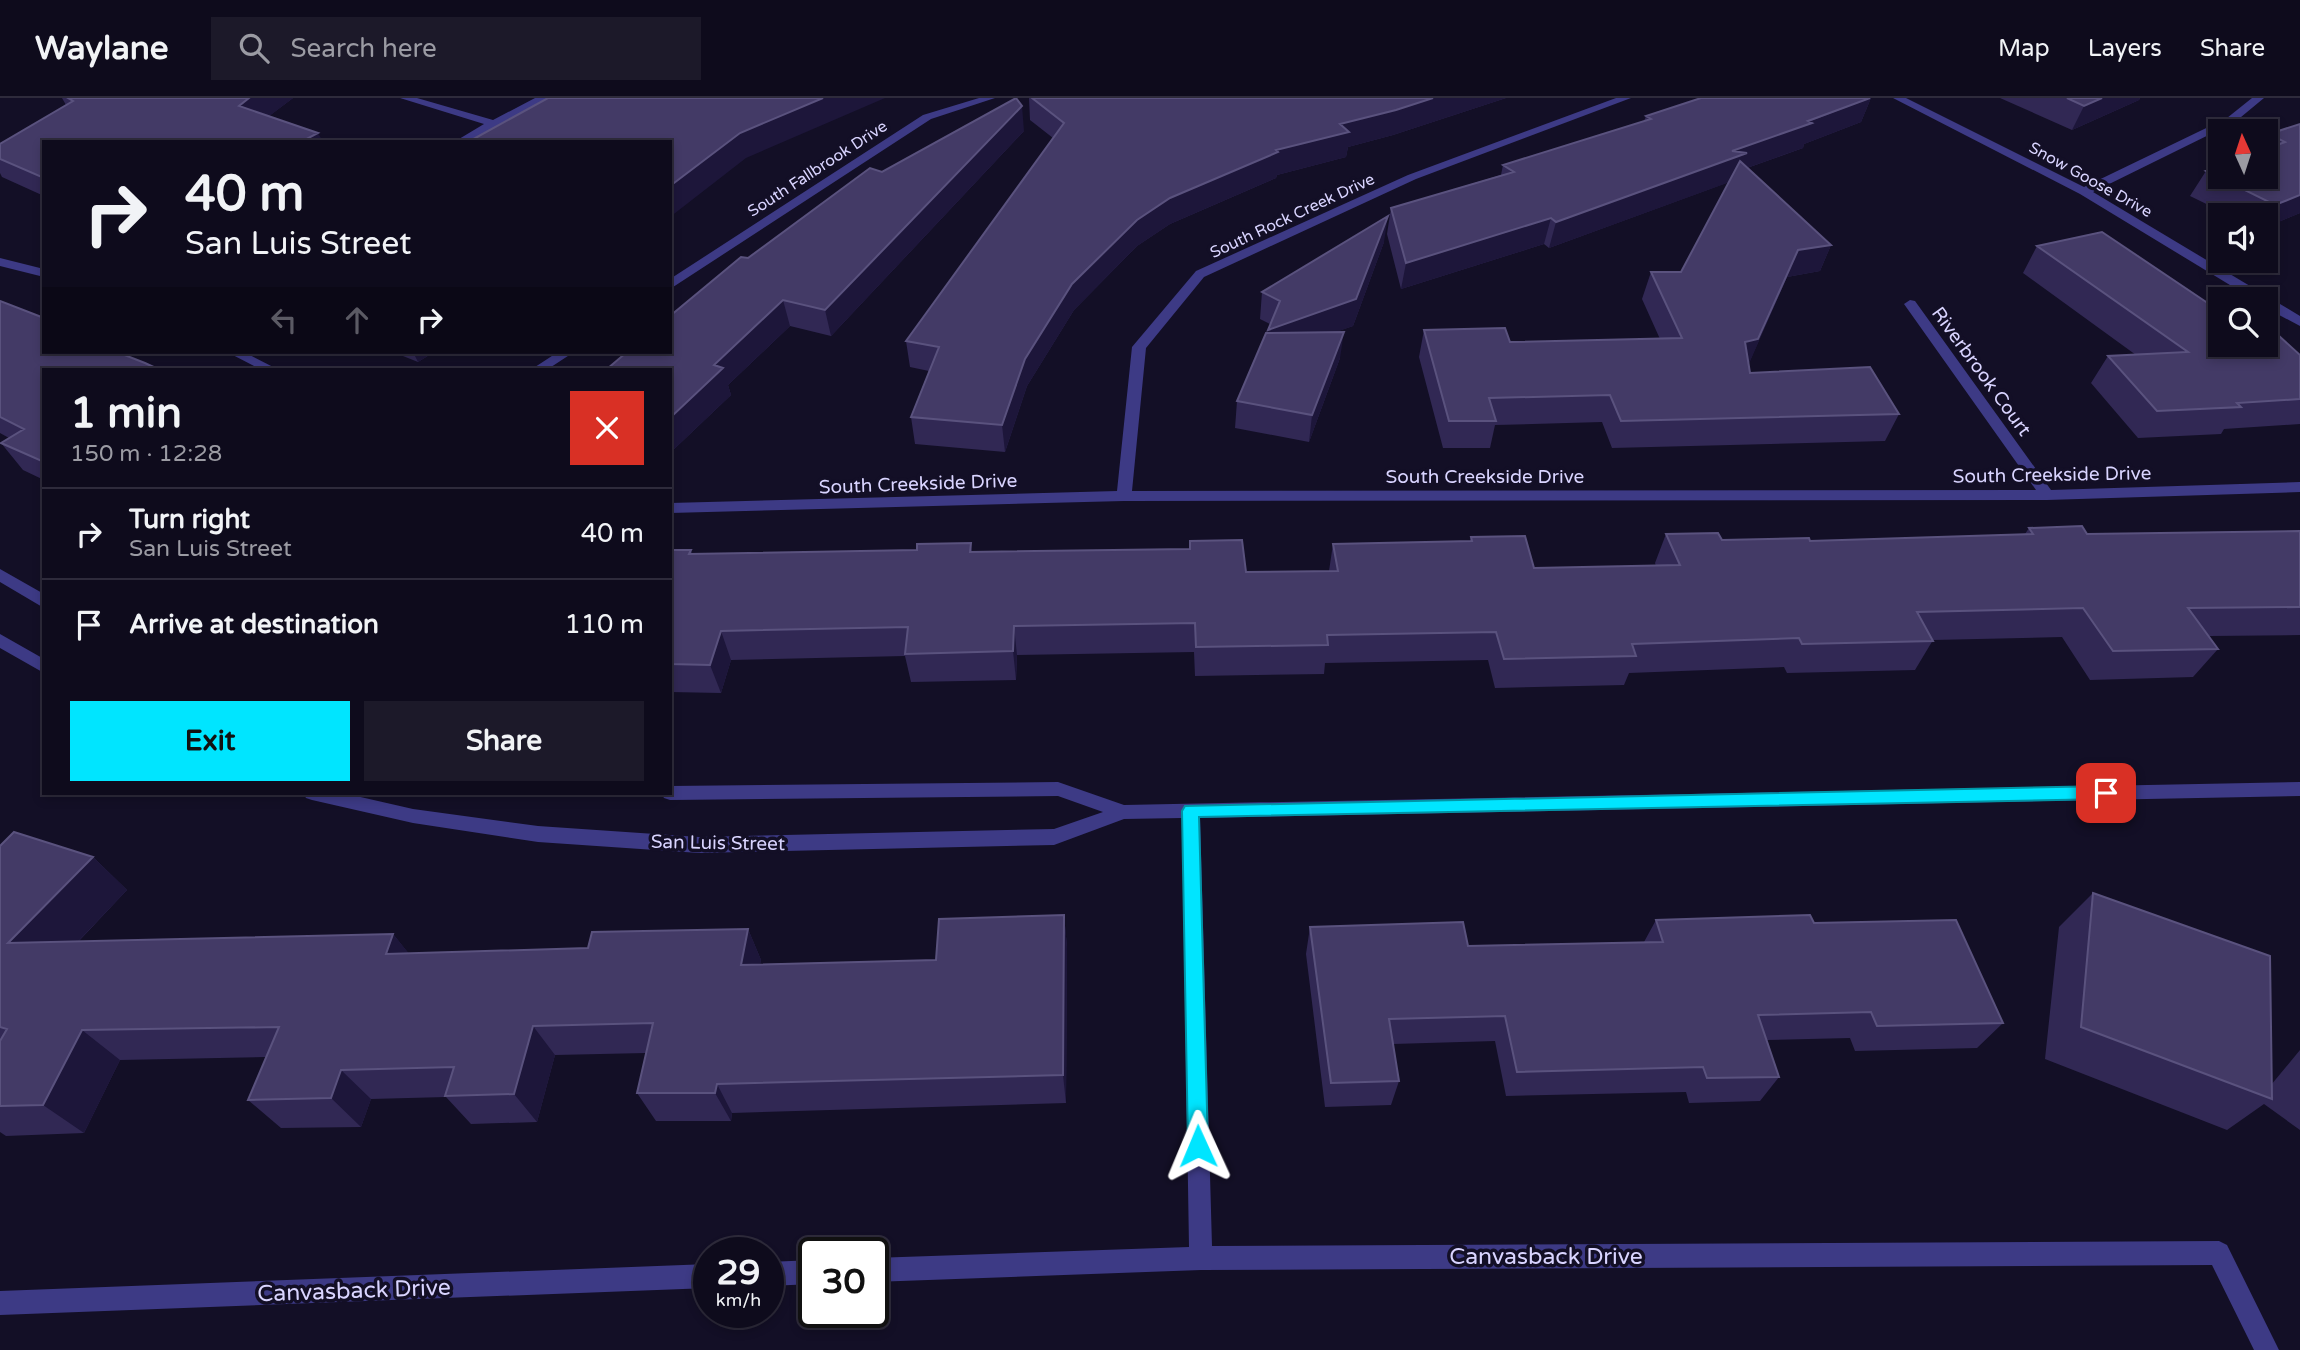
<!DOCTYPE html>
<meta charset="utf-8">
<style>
:root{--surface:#0e0b1c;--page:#1c1929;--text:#f1f3f6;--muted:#9b9ba3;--line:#2e2b3b;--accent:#00e5ff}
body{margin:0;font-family:"Varela Round",sans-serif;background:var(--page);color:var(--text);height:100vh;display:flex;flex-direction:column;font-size:26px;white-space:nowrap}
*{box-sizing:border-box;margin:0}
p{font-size:23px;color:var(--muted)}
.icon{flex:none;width:38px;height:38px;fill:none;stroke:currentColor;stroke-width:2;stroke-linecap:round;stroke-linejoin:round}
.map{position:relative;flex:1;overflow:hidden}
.panel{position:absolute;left:42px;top:270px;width:630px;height:427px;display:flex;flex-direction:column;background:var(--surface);border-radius:0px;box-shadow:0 4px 10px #0003,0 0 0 2px var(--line)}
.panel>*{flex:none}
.hud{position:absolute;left:42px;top:42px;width:630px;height:214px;border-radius:0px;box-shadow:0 4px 10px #0003,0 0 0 2px var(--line);background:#0e0b1c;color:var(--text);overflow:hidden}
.needle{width:46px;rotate:357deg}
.buttons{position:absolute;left:2208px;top:21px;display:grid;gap:14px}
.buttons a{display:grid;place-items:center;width:70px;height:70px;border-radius:0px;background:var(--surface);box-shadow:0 4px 10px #0003,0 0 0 2px var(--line);font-size:35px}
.speed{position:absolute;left:693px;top:1139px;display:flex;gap:14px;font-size:35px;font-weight:700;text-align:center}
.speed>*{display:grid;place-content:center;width:91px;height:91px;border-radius:50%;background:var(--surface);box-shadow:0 4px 10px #0003,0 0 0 2px var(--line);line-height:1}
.speed small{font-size:18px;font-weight:400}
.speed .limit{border:4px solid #111;border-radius:10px;background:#fff;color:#111}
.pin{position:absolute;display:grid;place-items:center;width:60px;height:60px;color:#fff;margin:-30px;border-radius:14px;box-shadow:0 4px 10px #0006}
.me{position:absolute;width:77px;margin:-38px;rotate:359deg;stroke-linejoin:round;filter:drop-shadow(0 0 5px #0008)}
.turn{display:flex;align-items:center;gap:24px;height:147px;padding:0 28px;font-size:32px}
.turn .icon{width:91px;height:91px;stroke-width:2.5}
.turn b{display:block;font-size:49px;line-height:60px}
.lanes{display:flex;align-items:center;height:66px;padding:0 28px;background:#0003;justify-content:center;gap:35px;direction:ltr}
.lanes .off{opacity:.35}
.round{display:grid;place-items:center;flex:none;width:74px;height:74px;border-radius:0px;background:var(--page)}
.headline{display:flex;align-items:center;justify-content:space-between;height:119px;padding:0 28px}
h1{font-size:42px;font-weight:700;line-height:52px}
.button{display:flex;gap:14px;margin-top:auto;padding:14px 28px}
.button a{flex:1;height:80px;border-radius:0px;background:var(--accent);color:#111;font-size:28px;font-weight:700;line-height:80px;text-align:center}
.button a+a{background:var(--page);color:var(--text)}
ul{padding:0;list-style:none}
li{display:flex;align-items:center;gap:21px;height:91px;padding:0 28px;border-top:2px solid var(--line)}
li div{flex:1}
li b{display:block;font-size:26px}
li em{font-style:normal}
header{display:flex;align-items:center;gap:42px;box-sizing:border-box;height:98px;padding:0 35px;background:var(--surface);border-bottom:2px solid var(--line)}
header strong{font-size:33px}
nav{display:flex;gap:38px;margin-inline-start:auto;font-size:24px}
.search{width:490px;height:63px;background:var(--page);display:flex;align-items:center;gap:18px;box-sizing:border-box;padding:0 24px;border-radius:0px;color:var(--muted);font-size:26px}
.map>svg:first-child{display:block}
</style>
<header>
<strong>Waylane</strong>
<div class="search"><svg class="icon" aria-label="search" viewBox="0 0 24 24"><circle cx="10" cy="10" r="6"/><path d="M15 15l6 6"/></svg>Search here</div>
<nav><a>Map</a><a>Layers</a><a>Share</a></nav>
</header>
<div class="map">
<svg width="2300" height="1252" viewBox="0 0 2300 1252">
<rect width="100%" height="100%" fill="#130f26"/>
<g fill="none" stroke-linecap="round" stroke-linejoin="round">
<path fill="#3d3a85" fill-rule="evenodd" d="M400,0H417L493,22L535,0H548L468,44H454L484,26Z
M979,0H995L931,21L670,191V181L923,17Z
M1616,0H1631L1416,81L1204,179L1146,250L1132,393L2036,392L1904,206L1910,202L1915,203L2051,392L2300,384V394L2047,402L1124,403L670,415V405L1117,393L1132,249L1196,173L1408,77Z
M1893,0H1906L2084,89L2227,20L2252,0H2264L2235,24L2093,94L2300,218V228L2266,210V201H2253L2080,96Z
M0,160L44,171V179L0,168Z
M227,254H244L277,271H260Z
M558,254H574L548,271H532Z
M0,471L44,496V510L0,484Z
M0,536L44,561V575L0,550Z
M1058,684L1124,707L2300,684V698L1200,720L1212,1148L2219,1143L2227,1147L2279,1252H2254L2212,1167L1201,1172L873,1184V1160L1189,1149L1182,720L1124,721L1054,747L699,755L538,744L413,725L312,702L306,700L303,695H343L413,711L538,728L699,739L1054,731L1103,714L1058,698L670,702L664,700L661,695H670V688Z
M814,1162V1186L768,1188V1164Z
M709,1166V1190L0,1217V1193Z"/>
</g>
<path fill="#312854" d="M62,0H293L269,18L44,44V98L2,79L0,75V46L66,7Z
M1029,0H1506L1393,37L1348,49L1346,59L1277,77L1276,80L1170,126L1137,148L1074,212L1027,288L1005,354L915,346L911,319L929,273L910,269L906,243L1053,40L1030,22Z
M1871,0L1861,24L1804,46L1803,50L1747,70L1831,147L1820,173L1787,179L1748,267L1750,275L1899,316L1885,343L1612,350L1602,324L1495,327L1490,350H1443L1419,259L1424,232L1510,244L1660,241L1642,201L1651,174H1681L1729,84L1549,150L1544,146L1401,191L1387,136L1391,110L1501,77L1503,67L1644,23L1646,18Z
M2000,0H2140L2139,2L2072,32Z
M2300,26V115L2266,129V117H2229L2190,98L2206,73L2266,79V40L2269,36Z
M1024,33L831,238L790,228L728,287L731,297L670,355L748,160L882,74Z
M1384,144L1353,228L1335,234L1340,260L1309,344L1235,330L1237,303L1267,235L1270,226L1260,221L1262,194Z
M2037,148L2221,247L2300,257V326L2224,331L2221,336L2138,340L2091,285L2108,258L2136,257L2023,175Z
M0,203L44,271V382L23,372L1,345L9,340L0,335Z
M393,254H434L418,264Z
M2029,430L2087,436L2300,433V537L2209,538L2218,551L2193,579L2090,582L2062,539L1933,542L1915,572L1787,575L1784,569L1629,575L1624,587L1495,590L1488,562L1325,565L1324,576L1195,578L1194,554L1017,557L1016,582L911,584L905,558L731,562L721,595L670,594V452H691L692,456L917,452L971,445L972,454L1190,451V443L1246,474L1329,473L1333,446L1470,443L1471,439L1534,470L1656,468L1655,465L1666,436L1722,442L1810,443L2025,436Z
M0,748L93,759L127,792L78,844L393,836L409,856L588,850L748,831L761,862L760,866L936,862L1064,817L1067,849L1066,1005L732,1015L731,1023H656L637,995L646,955L555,957L537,1024L471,1026L446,999L371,1001L361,1029L281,1030L248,1002L266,959L120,962L84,1035L6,1038L0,1034Z
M2093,795L2271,987L2300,952V1032L2264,1006L2227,1032L2045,961L2059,829Z
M1656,822L1814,825L2003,925L1977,950L1855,953L1850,940L1767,942L1779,979L1760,1003L1689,1005L1686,994L1506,998L1495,943L1393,946L1399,983L1391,1007L1325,1009L1306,856L1310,829L1468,848L1644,844Z"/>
<path fill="#1d163a" d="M249,0H293L251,32L239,8Z
M823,0H885L746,60L670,119V88L740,35Z
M1433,0H1506L1393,37L1348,49L1346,59L1277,77L1276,80L1170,126L1137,148L1074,212L1027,288L1005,354L1002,327L1025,261L1072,186L1137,122L1170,100L1276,52L1340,26Z
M1871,0L1861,24L1804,46L1803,50L1741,72L1738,81L1549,150L1556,124L1732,53Z
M2102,0H2140L2139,2L2072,32L2084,8Z
M1022,8L1024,33L831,238L825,212Z
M318,35L323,44H301Z
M2300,97V115L2266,129V119L2275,107Z
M1388,118L1384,144L1353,228L1266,259L1268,232Z
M1551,120L1544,146L1401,191L1406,165Z
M1831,147L1820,173L1787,179L1748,268L1745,244L1798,152Z
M783,202L790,228L728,287L731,297L670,355V320L714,267Z
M1344,234L1340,260L1309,344L1312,317Z
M413,254H434L418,264Z
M1014,528L1017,557L1016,582L1013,553Z
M721,533L731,562L721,595L710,567Z
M93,759L127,792L47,876L8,845Z
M1064,817L1067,849L1066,1005L1063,977Z
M748,831L761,862L755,898L741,867Z
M393,836L419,868L386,856Z
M533,928L555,957L537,1024L514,996Z
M82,932L120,962L84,1035L43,1007Z
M341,972L371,1001L361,1029L331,1000Z
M717,986L732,1015L731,1023L715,995Z"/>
<path fill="#433a66" stroke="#5a527e" stroke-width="2" d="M68,0H249L239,8L318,35L301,44H44V80L0,61V46L73,3Z
M548,0H823L740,35L670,88V44H468Z
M1016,0L1022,8L825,212L783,202L714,267L723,270L670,320V271H607L627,254H670V218L741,159L748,160L870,70L882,74Z
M1032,0H1433L1396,12L1340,26L1349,34L1276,52L1278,54L1170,100L1137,122L1072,186L1025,261L1002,327L911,319L939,249L906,243L1064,25Z
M1701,0H1870L1808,23L1812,25L1732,53L1747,55L1556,124L1551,120L1406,165L1391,110L1514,74L1503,67L1651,21L1646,18Z
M2067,0H2102L2084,8Z
M2300,26V97L2275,107L2206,73L2221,68V79H2266V51L2285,44L2269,36Z
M1740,63L1831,147L1798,152L1758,241L1745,244L1750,275L1870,269L1899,316L1621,323L1610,297L1489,300L1496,323H1449L1424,232L1505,230L1510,244L1682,240L1651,174H1681Z
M1388,118L1356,201L1268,232L1280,203L1262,194Z
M2102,134L2221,214V247H2266V226L2300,257V301L2237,305L2241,309L2157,313L2108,258L2188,254L2037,148Z
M0,203L44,220V254H117L145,265L158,271H44V364L1,345L24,331L0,319Z
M1344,234L1312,317L1237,303L1266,235Z
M2082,428L2087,436L2300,433V509L2188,510L2218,551L2113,553L2083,510L1917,514L1933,543L1802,546L1799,540L1632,546L1636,558L1504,561L1496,534L1327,537L1328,547L1196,549L1195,525L1014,528L1013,553L905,556L908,529L721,533L710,567L670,566V452H691L689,456L917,452V446L971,445L970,454L1190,451V443L1242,442L1246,474L1338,473L1333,446L1472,443L1471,439L1525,438L1534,470L1680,467L1666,436L1718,435L1722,442L1809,440L1810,443L2033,436L2029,430Z
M14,734L93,759L8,845L393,836L386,856L588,850L592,834L748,831L741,867L936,862L939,821L1064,817L1063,977L717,986L715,995H637L653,925L533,928L514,996L445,998L454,969L341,972L331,1000L248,1002L279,929L82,932L43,1007L0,1008V943L7,931L0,929V748Z
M2093,795L2270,858L2272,1001L2081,929Z
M1810,817L1814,825L1956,822L2003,925L1877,928L1871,914L1758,917L1779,979L1707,980L1703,969L1517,974L1505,918L1389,921L1399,983L1331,985L1310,829L1463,824L1468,848L1663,844L1656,822Z"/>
<path fill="#00e5ff" stroke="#0095a6" stroke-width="2" d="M2106,688L2112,690L2114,695L2112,699L2106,701L1199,719L1208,1048L1205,1055L1198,1058L1191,1055L1188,1048L1182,713L1185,708Z"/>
<g text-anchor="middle" stroke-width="7" stroke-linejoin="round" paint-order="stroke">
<g font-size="16" fill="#d9d4ff" stroke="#130f26">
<text transform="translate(817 70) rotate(-33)" y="6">South Fallbrook Drive</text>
<text transform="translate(2091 81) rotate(29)" y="6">Snow Goose Drive</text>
<text transform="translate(1292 117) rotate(-25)" y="6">South Rock Creek Drive</text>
</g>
<g font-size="19" fill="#d9d4ff" stroke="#130f26">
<text transform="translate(1982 273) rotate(54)" y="7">Riverbrook Court</text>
<text transform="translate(2052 376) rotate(-1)" y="7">South Creekside Drive</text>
<text x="1485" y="385">South Creekside Drive</text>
<text transform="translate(918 385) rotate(-2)" y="7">South Creekside Drive</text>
<text transform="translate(718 744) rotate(1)" y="7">San Luis Street</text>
</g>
<g font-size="23" fill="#d9d4ff" stroke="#130f26">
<text x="1546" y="1166">Canvasback Drive</text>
<text transform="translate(354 1192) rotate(-2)" y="8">Canvasback Drive</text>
</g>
</g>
</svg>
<div class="buttons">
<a><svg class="needle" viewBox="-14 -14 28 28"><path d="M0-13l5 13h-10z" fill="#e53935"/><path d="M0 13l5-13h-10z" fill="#9b9ba3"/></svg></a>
<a><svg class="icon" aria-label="sound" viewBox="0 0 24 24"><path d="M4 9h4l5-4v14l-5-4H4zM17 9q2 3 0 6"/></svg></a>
<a><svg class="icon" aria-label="search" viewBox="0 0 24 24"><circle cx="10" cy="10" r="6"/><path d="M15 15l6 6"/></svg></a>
</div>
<div class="speed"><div>29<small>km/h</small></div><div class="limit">30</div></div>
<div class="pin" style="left:2106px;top:695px;background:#d93025"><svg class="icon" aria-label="arrive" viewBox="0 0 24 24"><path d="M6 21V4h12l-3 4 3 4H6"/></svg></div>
<svg class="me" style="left:1198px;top:1048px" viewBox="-20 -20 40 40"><path d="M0-17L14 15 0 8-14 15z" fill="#00e5ff" stroke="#fff" stroke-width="4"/></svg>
<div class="hud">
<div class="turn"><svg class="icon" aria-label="right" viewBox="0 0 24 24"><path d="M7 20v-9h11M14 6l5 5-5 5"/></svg><div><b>40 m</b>San Luis Street</div></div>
<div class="lanes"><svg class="icon off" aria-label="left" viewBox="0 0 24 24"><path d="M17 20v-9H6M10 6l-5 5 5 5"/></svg><svg class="icon off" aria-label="ahead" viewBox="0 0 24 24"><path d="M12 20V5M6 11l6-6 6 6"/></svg><svg class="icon" aria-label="right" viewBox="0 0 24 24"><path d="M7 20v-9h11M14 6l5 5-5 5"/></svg></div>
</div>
<section class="panel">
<div class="headline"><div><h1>1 min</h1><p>150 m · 12:28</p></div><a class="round" style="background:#d93025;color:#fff"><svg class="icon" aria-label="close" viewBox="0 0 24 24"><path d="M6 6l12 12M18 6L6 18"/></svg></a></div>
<ul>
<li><svg class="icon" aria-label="right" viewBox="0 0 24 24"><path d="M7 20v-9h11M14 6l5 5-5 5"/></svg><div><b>Turn right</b><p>San Luis Street</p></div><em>40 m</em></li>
<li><svg class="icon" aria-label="arrive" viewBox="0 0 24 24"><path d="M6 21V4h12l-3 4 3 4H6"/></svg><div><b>Arrive at destination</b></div><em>110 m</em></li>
</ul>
<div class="button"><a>Exit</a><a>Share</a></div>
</section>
</div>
